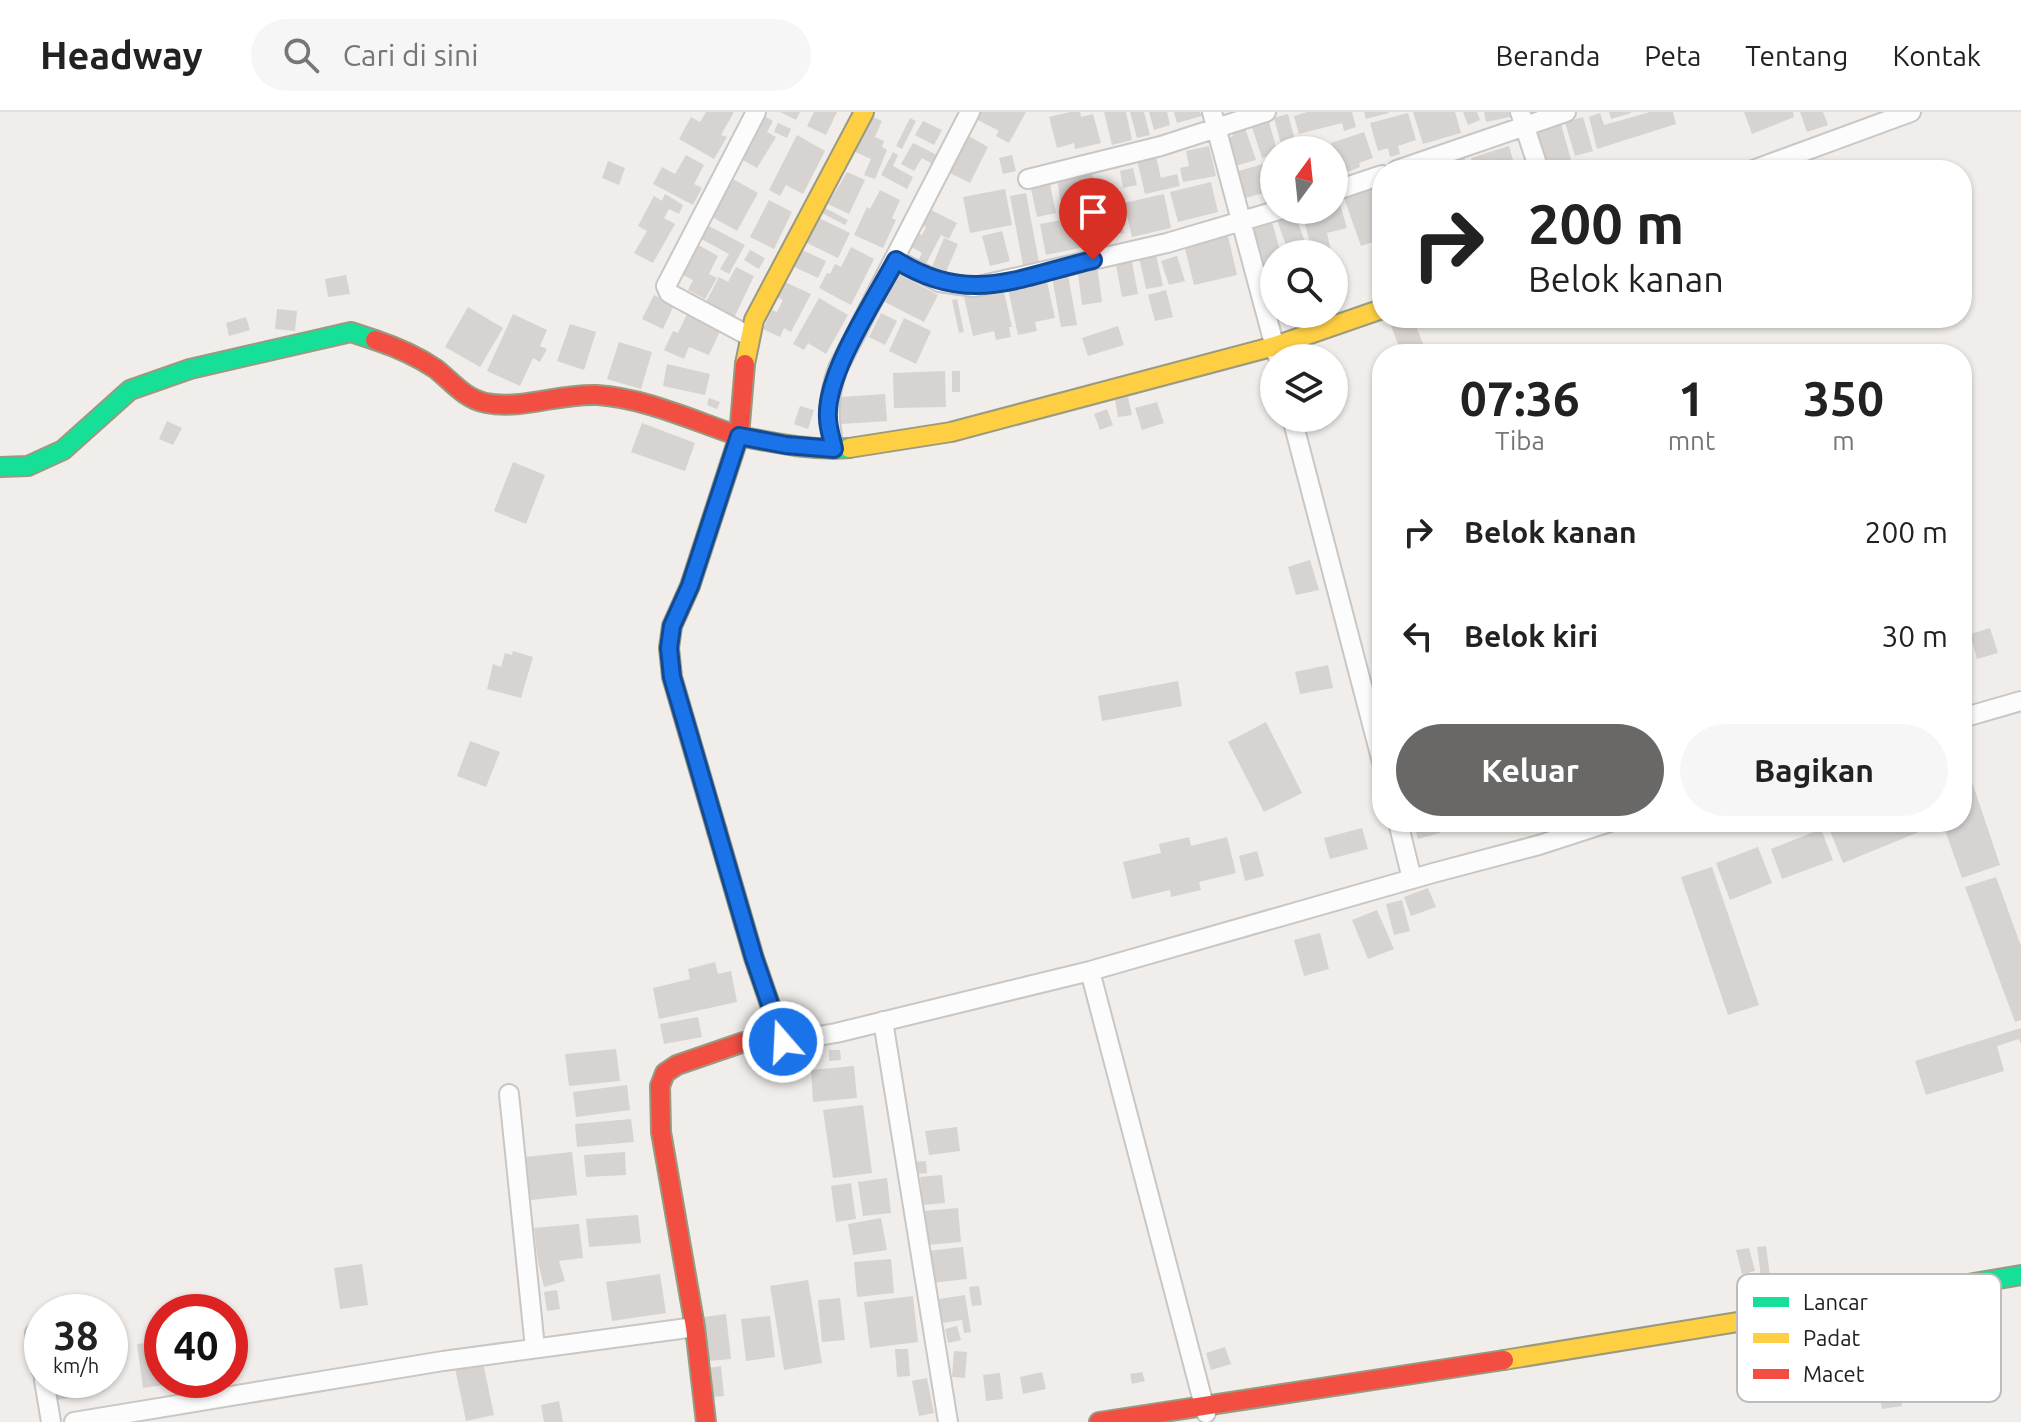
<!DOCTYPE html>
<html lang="id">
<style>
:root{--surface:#fff;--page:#f6f6f6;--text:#222;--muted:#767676;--line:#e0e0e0;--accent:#696867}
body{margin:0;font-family:Ubuntu,sans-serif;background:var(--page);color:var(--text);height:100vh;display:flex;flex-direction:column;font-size:30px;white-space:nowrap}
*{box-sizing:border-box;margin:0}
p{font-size:26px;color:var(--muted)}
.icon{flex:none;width:44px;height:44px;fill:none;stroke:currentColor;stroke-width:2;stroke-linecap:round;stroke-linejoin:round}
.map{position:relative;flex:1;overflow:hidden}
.details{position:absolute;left:1372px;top:232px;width:600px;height:488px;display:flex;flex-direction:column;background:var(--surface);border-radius:32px;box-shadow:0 2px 6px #0004}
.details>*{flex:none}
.hud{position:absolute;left:1372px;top:48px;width:600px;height:168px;border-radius:32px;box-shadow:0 2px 6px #0004;background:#fff;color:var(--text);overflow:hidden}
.needle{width:52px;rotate:15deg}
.controls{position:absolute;left:1260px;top:24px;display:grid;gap:16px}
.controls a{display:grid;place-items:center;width:88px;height:88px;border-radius:50%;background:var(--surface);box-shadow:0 2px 6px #0004;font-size:40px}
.speed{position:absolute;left:24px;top:1182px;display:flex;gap:16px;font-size:40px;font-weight:700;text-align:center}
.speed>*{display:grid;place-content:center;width:104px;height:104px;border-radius:50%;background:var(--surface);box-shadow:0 2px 6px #0004;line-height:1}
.speed small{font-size:20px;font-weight:400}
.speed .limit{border:12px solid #d22;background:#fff;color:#111}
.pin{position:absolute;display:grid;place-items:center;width:68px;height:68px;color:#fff;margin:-82px -34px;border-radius:50% 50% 50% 0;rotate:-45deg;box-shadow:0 0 8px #0007}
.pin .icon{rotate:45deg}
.me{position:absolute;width:88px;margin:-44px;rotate:341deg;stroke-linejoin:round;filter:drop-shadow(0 0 6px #0008)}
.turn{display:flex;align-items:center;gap:28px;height:168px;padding:0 24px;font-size:36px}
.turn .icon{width:104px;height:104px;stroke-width:2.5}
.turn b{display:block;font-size:56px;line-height:68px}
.eta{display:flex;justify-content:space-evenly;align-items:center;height:136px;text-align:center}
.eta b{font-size:48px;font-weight:700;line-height:56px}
.action{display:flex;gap:16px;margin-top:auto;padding:16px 24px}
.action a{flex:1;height:92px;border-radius:48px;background:var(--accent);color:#fff;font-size:32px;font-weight:700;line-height:92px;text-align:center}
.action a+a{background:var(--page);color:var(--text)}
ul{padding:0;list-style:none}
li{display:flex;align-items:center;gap:24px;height:104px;padding:0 24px}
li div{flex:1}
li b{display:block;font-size:30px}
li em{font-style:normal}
header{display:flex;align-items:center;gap:48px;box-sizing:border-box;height:112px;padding:0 40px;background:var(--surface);border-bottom:2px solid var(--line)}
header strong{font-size:38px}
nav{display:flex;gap:44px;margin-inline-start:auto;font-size:28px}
.search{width:560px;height:72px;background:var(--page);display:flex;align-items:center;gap:20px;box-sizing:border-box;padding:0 28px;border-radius:44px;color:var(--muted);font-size:30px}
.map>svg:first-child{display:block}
</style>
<header>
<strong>Headway</strong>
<div class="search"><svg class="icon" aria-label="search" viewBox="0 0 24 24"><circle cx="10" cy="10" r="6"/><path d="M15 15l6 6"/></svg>Cari di sini</div>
<nav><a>Beranda</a><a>Peta</a><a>Tentang</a><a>Kontak</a></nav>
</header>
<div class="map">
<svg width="2021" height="1310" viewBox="0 0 2021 1310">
<rect width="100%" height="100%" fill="#f0edea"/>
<path fill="#d6d3d1" d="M706,0H734L721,23L727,25L714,47L679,27L691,5L700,10Z
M780,0H800L796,8Z
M814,0H837L826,23L807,14Z
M978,0H1026L1009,31L996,24L999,19L974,6Z
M1070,0H1080L1081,5L1093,2L1101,31L1075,37L1074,31L1057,36L1049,5Z
M1104,0H1126L1132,28L1112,33Z
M1130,0H1144L1150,23L1137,26Z
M1149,0H1167L1170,13L1154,18Z
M1174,0H1200L1202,4L1177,11Z
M1307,0H1352L1356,15L1344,19L1342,11L1299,22L1294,4Z
M1364,0H1388L1389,1L1366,7Z
M1413,0H1455L1461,21L1423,32Z
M1463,0H1477L1480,8L1468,13Z
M1484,0H1509L1510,5L1486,10Z
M1609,0H1631V1L1611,7Z
M1650,0H1673L1676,12L1597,37L1589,5L1600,1L1604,13Z
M1744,0H1793L1794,5L1752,22Z
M1800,0H1823L1828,13L1807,20Z
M759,1L773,9L767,20L776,25L757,56L741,47L752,29L745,25Z
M1408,1L1416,28L1398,34L1400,42L1390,45L1388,36L1378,39L1370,11Z
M1288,2L1296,32L1282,36L1274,6Z
M873,5L882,9L875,25L884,29L882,35L887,38L875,67L864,63L871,47L853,39Z
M1583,5L1593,39L1575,44L1565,10Z
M910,6L916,9L902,37L896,34Z
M1268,7L1277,38H1274V42L1262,46L1251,12Z
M923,9L942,18L934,33L915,23Z
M1560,9L1574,58H1545L1533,17Z
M778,11L791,17L787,26L774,20Z
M1244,13L1256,48L1232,55L1223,28L1233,24L1231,18Z
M1364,20L1373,46L1359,51L1360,55L1345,61L1343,56H1340L1331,31Z
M797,23L825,39L803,82L786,73L780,84L769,78Z
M967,23L988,35L970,71L948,60Z
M913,31L937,43L932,52L922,46L914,59L901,52Z
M1209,34L1216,64L1183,70L1180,56L1189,54L1186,39Z
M1509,34L1516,58H1475L1471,46Z
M893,40L898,43L893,54L913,65L907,77L881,63Z
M1155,40L1161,66L1177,62L1180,74L1145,82L1136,44Z
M686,43L704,53L694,72L702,76L693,93L653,72L662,55L675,62Z
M1012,43L1016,59L1003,62L999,46Z
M1464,45L1468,58H1426V57Z
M608,49L625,56L619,73L602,66Z
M1274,49V78L1242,87L1235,60Z
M1133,56L1137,73L1123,76L1120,59Z
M847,60L865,68L849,102L828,92Z
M1092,60L1097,94L1062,99L1057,66Z
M733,67L758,81L737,119L712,105Z
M1049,68L1056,101L1037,105L1030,72Z
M1211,70L1218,100L1178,110L1170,80Z
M1375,71L1382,91V127L1361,134L1343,83Z
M1005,77L1012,113L970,121L963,85Z
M880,78L900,88L892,106L896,108L883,136L854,123L867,95L870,97Z
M1026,81L1039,150L1023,153L1010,84Z
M665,82L683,93L679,102L669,97L664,106L675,112L653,151L634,141L647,119L638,114L654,84L662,89Z
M1164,82L1171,116L1132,125L1124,91Z
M769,88L792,100L774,137L750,125Z
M1340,92L1347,116L1327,121L1331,139L1313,142L1301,98H1334V94Z
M823,95L848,108L845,113L820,100Z
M1119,95L1124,121L1088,128L1083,103Z
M927,96L957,111L949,127L941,123L926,152L918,149L922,141L910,134L917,121L922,123L926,115L919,112Z
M1294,99L1307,136L1289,142L1276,105Z
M817,105L850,121L838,146L805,130Z
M1078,105L1084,135L1046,143L1040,112Z
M701,110L745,133L729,162L720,157L729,142L694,123Z
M1272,110L1281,142H1274V157L1261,161L1249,116Z
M1002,119L1010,149L990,154L982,124Z
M1228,124L1237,163L1194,173L1184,133Z
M944,126L958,132L946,160L932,155Z
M693,130L718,144L709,162L717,166L705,187L688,178L693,168L677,160Z
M851,135L874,147L851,193L819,176L827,161L830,162L835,152L841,155Z
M800,137L826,149L818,166L792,154Z
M750,138L765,146L759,157L744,148Z
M1156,142L1163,174L1146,177L1139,145Z
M1177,144L1185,169L1169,173L1161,149Z
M1132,150L1138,182L1122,185L1116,153Z
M1097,153L1102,190L1082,193L1077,155Z
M736,155L754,164L734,206L706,190L719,165L728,170Z
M893,159L938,183L924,210L879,187Z
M346,163L350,182L328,185L325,167Z
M1068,163L1077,213L1061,215L1052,165Z
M1046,165L1055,206L1035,210L1037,219L1018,223L1007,172Z
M785,170L811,182L791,220L784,216L780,225L763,217L772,198L777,200L783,188L777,185Z
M1003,176L1012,215H1009L1011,225L996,228L994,219L973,224L964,185Z
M1166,178L1173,205L1155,209L1148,183Z
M654,183L674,193L663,217L642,207Z
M819,186L848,203L826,242L808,231L804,238L793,232Z
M957,187L964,220L959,221L952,188Z
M468,195L503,216L480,255L445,235Z
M277,197L297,199L295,219L275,217Z
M881,201L897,209L885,233L869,225Z
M513,202L547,218L540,234L547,237L540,250L533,246L520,274L487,259Z
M687,202L721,217L709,243L689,235L684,247L664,238L673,219L678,221Z
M246,205L250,218L229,224L226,211Z
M904,206L931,219L916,252L889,239Z
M1405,206H1413L1423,232L1401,240L1390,211Z
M570,212L596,220L584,258L557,249Z
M1118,214L1124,233L1088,244L1082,226Z
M619,230L652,240L641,277L607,267Z
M667,252L710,262L705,283L663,274Z
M945,259L946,295L894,296L893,261Z
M952,259H960V280H952Z
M885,282L887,309L841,312L839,285Z
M1128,285L1132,303L1118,305L1115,288Z
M709,286L720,290L717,297L707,293Z
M1157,290L1164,311L1142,318L1135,296Z
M800,294L814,298L808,317L794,312Z
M1107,297L1113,313L1100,318L1094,302Z
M167,309L182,316L173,333L159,327Z
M642,311L695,331L685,359L631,340Z
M513,350L545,363L526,412L494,399Z
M1310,448L1319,478L1296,483L1288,455Z
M1990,516L1998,541L1977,547L1970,522Z
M513,539L533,545L521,586L487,577L493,552L501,555L505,541L512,543Z
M1328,553L1333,576L1300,582L1295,560Z
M1178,569L1182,594L1102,609L1098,584Z
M1266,610L1302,681L1264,700L1228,630Z
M470,629L500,640L486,675L457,664Z
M1970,664L2000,753L1962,766L1942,710H1962V667Z
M1413,710H1437L1440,721L1418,727Z
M1853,710H1915L1919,720L1843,751L1830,719Z
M1362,716L1368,737L1330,747L1324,726Z
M1821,717L1833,748L1782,767L1771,737Z
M1189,725L1191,734L1227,725L1236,761L1199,770L1201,778L1171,785L1170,778L1132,787L1123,750L1161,741L1159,732Z
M1758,735L1772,771L1730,788L1716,751Z
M1257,739L1264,764L1245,769L1239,744Z
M1712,755L1759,893L1728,903L1681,765Z
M1996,765L2021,834V908L2015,910L1965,775Z
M1428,776L1436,795L1411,804L1404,785Z
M1402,788L1410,819L1394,823L1386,792Z
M1377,798L1394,837L1368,847L1352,808Z
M1320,821L1329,857L1304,864L1294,828Z
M715,850L718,862L731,859L737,890L659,907L653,876L690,867L688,857Z
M698,905L702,925L664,932L660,912Z
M2021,916V932L2019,927L1997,934L2004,959L1926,983L1915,949Z
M616,937L620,969L569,974L565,942Z
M829,938H840L841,948L829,949Z
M854,954L857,986L813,990L811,958Z
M627,973L630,998L576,1005L573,980Z
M863,993L872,1061L833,1066L823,998Z
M631,1007L634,1030L577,1035L575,1012Z
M957,1015L960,1039L929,1043L925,1019Z
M572,1040L577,1083L531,1088L525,1045Z
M625,1040L626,1063L586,1065L584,1043Z
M926,1049L927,1061L915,1062L914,1050Z
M942,1063L945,1091L923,1093L920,1065Z
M887,1066L891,1101L863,1104L858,1070Z
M851,1071L856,1107L836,1110L831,1074Z
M958,1096L961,1130L926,1133L923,1099Z
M638,1103L641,1131L589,1135L586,1107Z
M881,1106L887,1138L853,1143L848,1112Z
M579,1112L583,1146L559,1149L565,1169L544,1175L538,1150L534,1116Z
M1766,1134L1771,1171L1762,1172L1757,1135Z
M963,1135L967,1167L931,1171L928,1139Z
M1749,1136L1755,1159L1742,1162L1736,1138Z
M891,1147L894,1181L857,1185L854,1150Z
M362,1152L368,1193L340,1197L334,1156Z
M660,1162L666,1201L612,1209L606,1170Z
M808,1168L822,1251L784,1258L770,1174Z
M979,1174L982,1193L972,1194L969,1175Z
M557,1178L560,1197L547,1199L544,1180Z
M965,1183L971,1220L964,1221L962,1208L943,1211L939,1187Z
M913,1184L918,1230L870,1236L864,1190Z
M840,1186L845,1228L822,1230L818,1188Z
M108,1195L109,1200H79V1198Z
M726,1202L731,1247L709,1249L704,1205Z
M770,1204L775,1245L746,1249L741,1207Z
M957,1214L961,1228L948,1231L945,1217Z
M1892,1227L1902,1294L1882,1297L1872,1230Z
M162,1229V1268H176L177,1271L143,1276L137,1232Z
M122,1234L124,1247L110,1249V1237Z
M1225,1235L1231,1252L1211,1258L1206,1241Z
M895,1237H908L910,1264L897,1265Z
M954,1239L967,1240L965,1266L952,1265Z
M483,1251L494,1303L466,1309L455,1256Z
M721,1254L724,1284L713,1285L709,1256Z
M1042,1260L1046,1277L1023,1282L1020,1265Z
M1142,1260L1145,1269L1132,1272L1130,1262Z
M1000,1261L1003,1287L986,1289L983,1263Z
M927,1266L934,1301L919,1304L912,1269Z
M48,1268H103L105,1279L52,1289Z
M559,1289L563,1310H544L541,1293Z"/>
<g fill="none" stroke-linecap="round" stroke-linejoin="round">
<g stroke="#c8c7c6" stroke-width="22">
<path id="street" d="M1212,0L1277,243
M1520,0L1539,58
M1397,58L1566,0
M1753,58L1911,0
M1028,67L1161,34L1266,0
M1334,79L1382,63
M896,148L939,170L974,175L1167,131L1279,98
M749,224L676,185L669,181L666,174L756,0
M1292,306L1382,650
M834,337C828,305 827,287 838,256L970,0
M1962,606L2021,589
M1398,710L1412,767
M1090,859L1206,1301
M883,909L948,1310
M783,930L836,921L1090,859L1433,761L1539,733L1610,710
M509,982L535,1236
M35,1221L42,1259
M44,1268L51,1310
M74,1310L443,1249L695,1215"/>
</g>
<g stroke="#999a80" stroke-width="22">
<path id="fast" d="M0,355L28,354L63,338L130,278L190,257L351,220L375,228
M717,719L672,565L669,536L672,514L690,474L739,324C775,331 812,339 849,336
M1898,1184L2021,1163"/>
</g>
<g stroke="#999a80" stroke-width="22">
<path id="slow" d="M745,252L754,208L864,0
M849,336L951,320L1275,234L1382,197
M1504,1248L1898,1184"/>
</g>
<g stroke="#999a80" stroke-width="22">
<path id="jam" d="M375,228C396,235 417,244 436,257C452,270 465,287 486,291C523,298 560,281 597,283C645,286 694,309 739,324L745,252
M706,1310L695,1215L661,1020L660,974L665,961L677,953L744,930H783L754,846L717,719
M1099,1310L1504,1248"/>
</g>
<use href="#street" stroke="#fdfcfc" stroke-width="18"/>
<use href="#fast" stroke="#16e098" stroke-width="18"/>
<use href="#slow" stroke="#ffcf43" stroke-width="18"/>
<use href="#jam" stroke="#f24e42" stroke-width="18"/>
</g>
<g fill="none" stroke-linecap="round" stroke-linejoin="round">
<g stroke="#114b97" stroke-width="20">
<path id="route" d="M783,930L754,846L687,616L672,565L669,536L672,514L690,474L739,324L786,333L834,337C832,327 828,316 828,306C825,262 875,188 896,148C969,194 1017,166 1093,148"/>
</g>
<use href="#route" stroke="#1a73e8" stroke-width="14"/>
</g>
<rect x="1737" y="1162" width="264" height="128" rx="12" fill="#fff" stroke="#bcbcbc" stroke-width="2"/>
<rect x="1753" y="1185" width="36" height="10" fill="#16e098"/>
<rect x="1753" y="1221" width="36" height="10" fill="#ffcf43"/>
<rect x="1753" y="1257" width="36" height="10" fill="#f24e42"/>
<g font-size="22" fill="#212121">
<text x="1803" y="1198">Lancar</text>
<text x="1803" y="1234">Padat</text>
<text x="1803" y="1270">Macet</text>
</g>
</svg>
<div class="controls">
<a><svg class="needle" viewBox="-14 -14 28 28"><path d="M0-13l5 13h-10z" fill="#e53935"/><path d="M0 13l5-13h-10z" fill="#767676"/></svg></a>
<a><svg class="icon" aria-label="search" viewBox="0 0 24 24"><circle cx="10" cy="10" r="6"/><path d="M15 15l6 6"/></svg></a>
<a><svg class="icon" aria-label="layers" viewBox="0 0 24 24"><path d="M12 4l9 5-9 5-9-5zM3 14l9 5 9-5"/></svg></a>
</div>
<div class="speed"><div>38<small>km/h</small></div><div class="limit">40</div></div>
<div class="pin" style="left:1093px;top:148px;background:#d93025"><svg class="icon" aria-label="arrive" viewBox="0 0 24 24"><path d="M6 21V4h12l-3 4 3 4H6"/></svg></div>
<svg class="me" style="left:783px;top:930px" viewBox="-20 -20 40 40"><circle r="17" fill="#1a73e8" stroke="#fff" stroke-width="3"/><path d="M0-11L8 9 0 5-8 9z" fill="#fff"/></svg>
<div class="hud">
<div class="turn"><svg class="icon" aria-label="right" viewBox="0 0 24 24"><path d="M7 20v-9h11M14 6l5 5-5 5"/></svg><div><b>200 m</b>Belok kanan</div></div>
</div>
<section class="details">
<div class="eta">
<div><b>07:36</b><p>Tiba</p></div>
<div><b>1</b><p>mnt</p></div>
<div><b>350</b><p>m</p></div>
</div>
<ul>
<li><svg class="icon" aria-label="right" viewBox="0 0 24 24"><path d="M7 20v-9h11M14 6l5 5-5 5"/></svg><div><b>Belok kanan</b></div><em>200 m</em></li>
<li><svg class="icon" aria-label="left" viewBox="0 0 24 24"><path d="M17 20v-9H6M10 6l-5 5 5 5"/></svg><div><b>Belok kiri</b></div><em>30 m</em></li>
</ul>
<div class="action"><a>Keluar</a><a>Bagikan</a></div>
</section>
</div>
